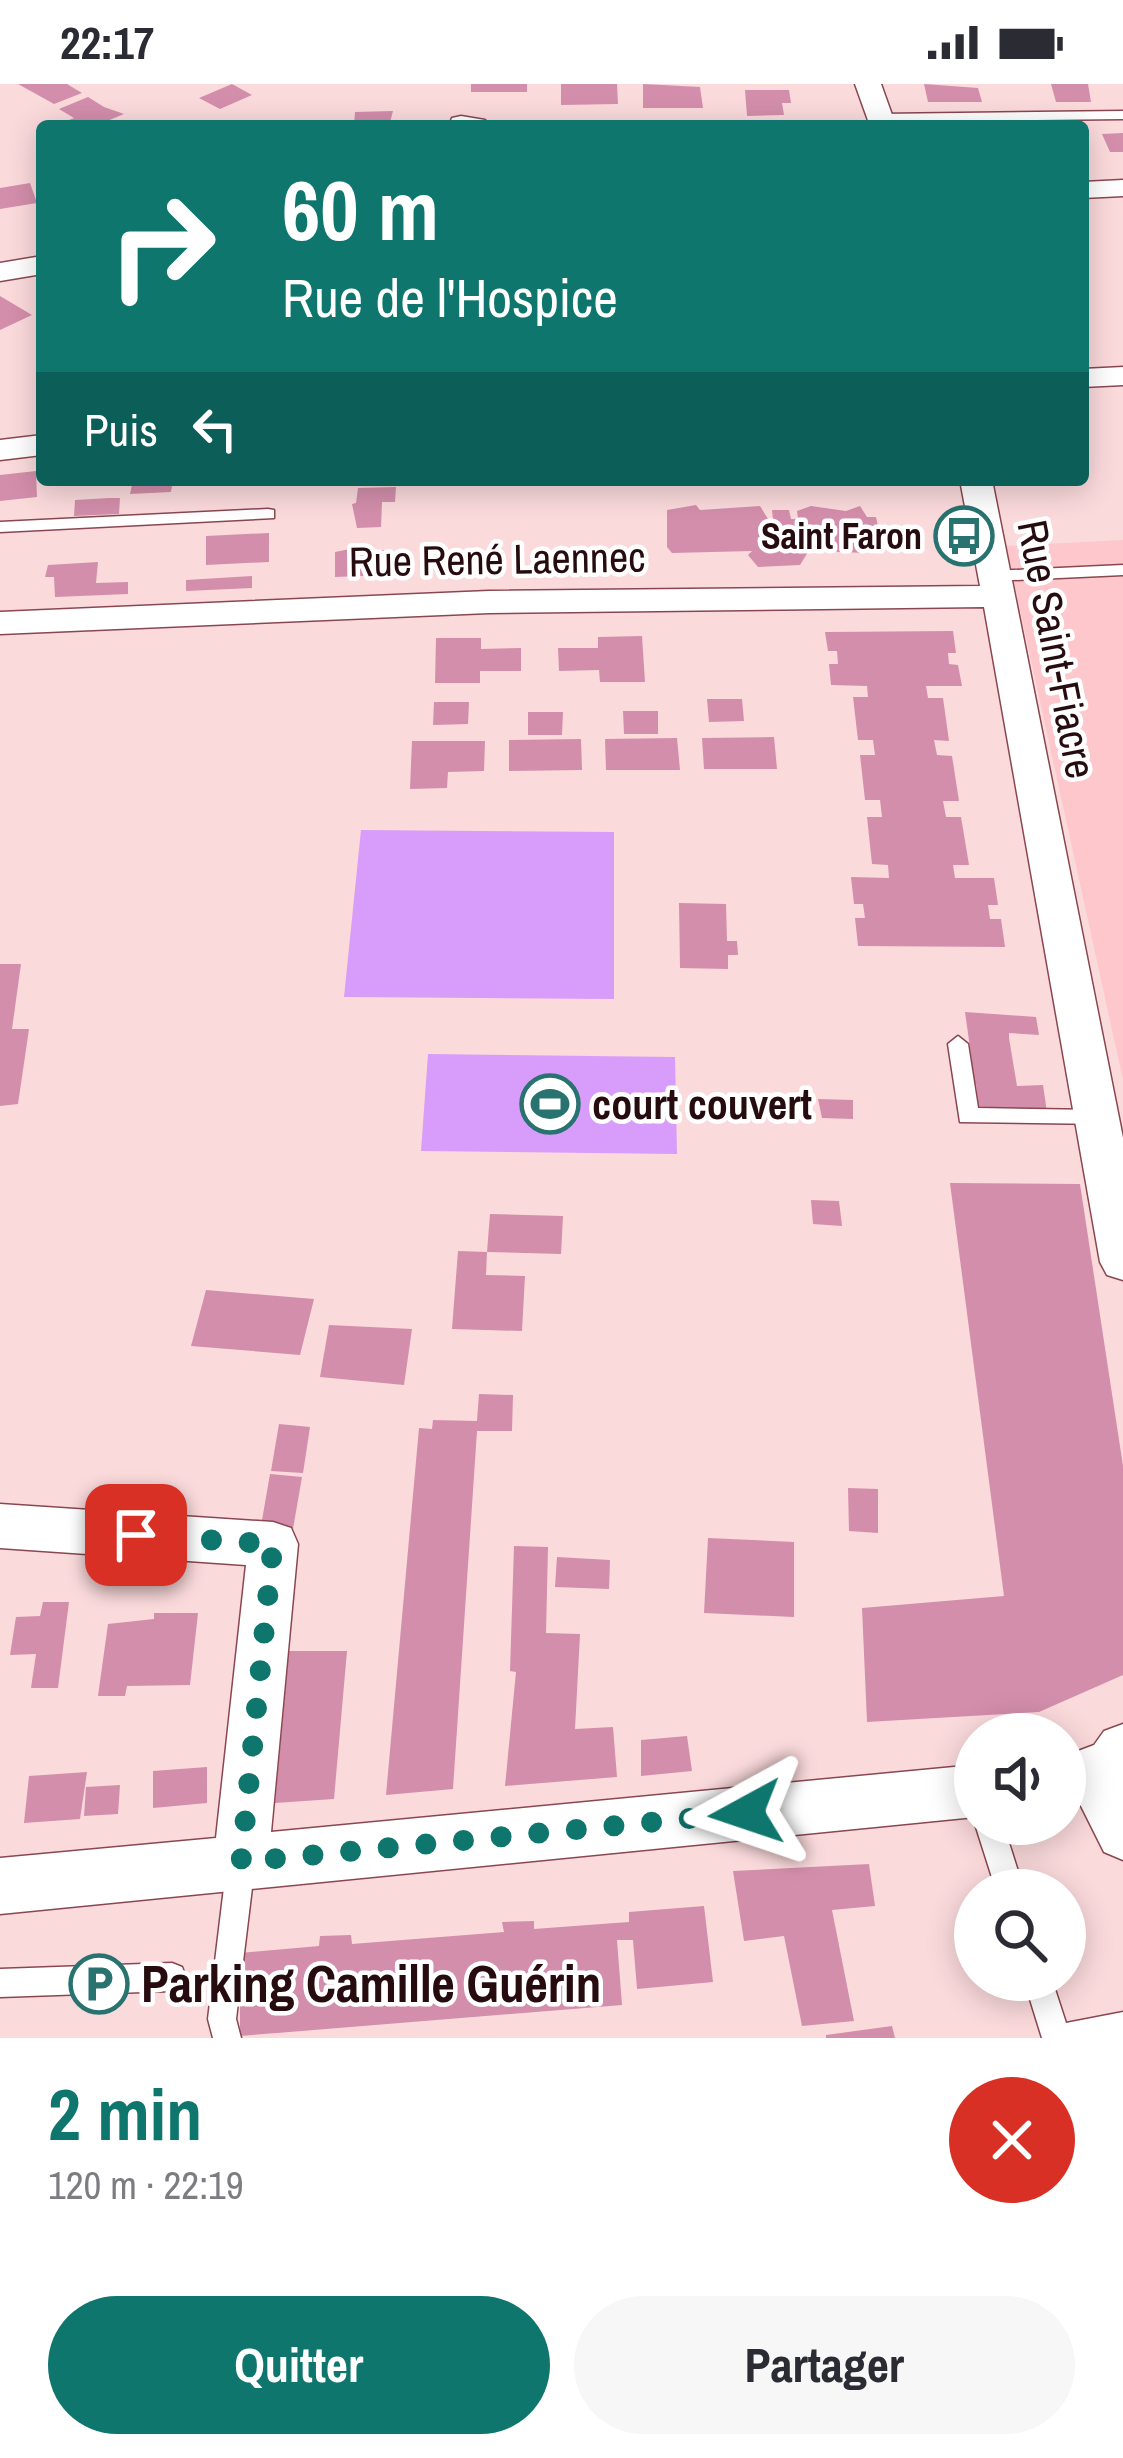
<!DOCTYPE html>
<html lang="fr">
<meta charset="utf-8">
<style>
:root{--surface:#fff;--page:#f7f7f7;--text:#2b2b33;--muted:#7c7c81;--accent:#0f766e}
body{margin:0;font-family:"Archivo Narrow",sans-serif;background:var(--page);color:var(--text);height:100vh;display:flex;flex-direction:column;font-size:45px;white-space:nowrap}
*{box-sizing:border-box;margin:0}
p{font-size:39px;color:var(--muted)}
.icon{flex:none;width:66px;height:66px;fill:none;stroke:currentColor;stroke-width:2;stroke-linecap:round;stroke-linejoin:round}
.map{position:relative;height:1954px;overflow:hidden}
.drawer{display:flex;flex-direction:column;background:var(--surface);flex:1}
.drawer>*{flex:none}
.hud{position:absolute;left:36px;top:36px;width:1053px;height:366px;border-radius:12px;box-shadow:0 6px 30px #0003;background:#0f766e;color:#fff;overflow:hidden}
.controls{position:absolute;left:954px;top:1629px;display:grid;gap:24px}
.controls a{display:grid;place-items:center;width:132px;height:132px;border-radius:50%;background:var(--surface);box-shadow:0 6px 30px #0003;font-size:60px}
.pin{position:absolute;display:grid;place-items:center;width:102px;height:102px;color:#fff;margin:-51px;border-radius:24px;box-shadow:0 6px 18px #0006}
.me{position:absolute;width:132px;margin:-66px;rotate:265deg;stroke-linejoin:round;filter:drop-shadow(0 0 9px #0008)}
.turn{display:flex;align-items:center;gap:42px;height:252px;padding:0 48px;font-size:54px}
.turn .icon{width:156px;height:156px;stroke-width:2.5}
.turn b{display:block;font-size:84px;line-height:102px}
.then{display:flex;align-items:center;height:114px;padding:0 48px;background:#0003;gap:24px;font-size:45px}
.round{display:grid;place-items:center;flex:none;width:126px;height:126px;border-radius:63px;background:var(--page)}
.summary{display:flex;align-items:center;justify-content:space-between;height:204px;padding:0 48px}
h1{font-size:72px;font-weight:700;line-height:90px;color:var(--accent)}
.cta{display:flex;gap:24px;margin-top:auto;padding:24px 48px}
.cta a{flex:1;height:138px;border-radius:72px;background:var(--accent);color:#fff;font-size:48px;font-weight:700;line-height:138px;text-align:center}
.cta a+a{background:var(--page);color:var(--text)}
.status{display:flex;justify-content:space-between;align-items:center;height:84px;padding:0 60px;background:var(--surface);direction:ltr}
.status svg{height:33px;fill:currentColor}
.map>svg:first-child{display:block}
</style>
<div class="status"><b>22:17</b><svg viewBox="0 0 49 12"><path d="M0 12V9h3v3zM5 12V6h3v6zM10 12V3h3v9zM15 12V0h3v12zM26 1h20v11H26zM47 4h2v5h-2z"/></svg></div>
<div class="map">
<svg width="1123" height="1954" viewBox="0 0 1123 1954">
<rect width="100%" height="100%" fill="#fbdadc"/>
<path fill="#fdc7cc" d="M1123,456V996L1006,462Z"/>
<path fill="#d89dfa" d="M361,746L614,748V915L344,913Z
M428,970L675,973L677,1070L421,1067Z"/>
<path fill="#d38eab" d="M18,0H67L82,9L54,20Z
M232,0L252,11L220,25L199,14Z
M471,0H527V8H471Z
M561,0H617L618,20L561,21Z
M643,0L700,3L703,24H643Z
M924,0L978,4L982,18H928Z
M1051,0H1088L1091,18H1056Z
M745,6H789L791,19H782L784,31L747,32Z
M88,13L104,23L124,30L95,42L61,39L74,34L59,25Z
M393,27L389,42H354L355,28Z
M1123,49V68H1110L1102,50Z
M30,99L37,119L0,125V104Z
M0,212L32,231L0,246Z
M36,387L37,413L0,417V391Z
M122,396H173L171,408L130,410L132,401L121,402Z
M396,403L395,418H382L381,443L357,444L352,420L356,419L358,404Z
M109,414H120L119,430L74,432L75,416Z
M696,421L700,426L760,422L768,435H773L772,426H789L791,435H798L797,427L811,422L846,427L860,422L867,433H876L878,442L868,443L870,464L866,469L817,467L808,468L800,481L758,483L748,471L752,467L672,469L667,463V426Z
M269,449V478L206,481V452Z
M365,462L366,466H384L386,491L335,493V468Z
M98,478L96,499L128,498V510L55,513L54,493H45L48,481Z
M252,492V504L186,507V496Z
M953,547L956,569H948L949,580L958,581L962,602H926L928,614H943L949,657L934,656L937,671L952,672L959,717H943L946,733H961L969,781H953L955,794H994L998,821H988L990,835H1001L1005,863L858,862L855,834H865L863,820H854L851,793L889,794L888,781L872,780L867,733H882L880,716H865L860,671H875L873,656H858L853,613H868L867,602L831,601L829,580H838L837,567H828L825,548Z
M642,552L645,598H600L599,586L559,587L558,564H598V553Z
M436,554H481V565L521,564V587H480V599H435Z
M707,615H742L744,637L709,638Z
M434,618H469L468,640L433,641Z
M623,627H658V650H624Z
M528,628H563L562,651H528Z
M774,653L777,685H704L702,654Z
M677,654L680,686H606L605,655Z
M581,655L582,686L509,687V656Z
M412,657H485L484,687L448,688L447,704L410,705Z
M679,819L726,820L727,857H737L738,871H728V885L680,884Z
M0,880H21L12,945H29L18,1020L0,1022Z
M965,928L1036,933L1039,951L1009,949V954L1017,1002L1043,1001L1047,1028L979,1027L976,1000H969L967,978H972Z
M818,1015L853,1016V1035L822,1034Z
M950,1099L1080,1100L1123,1382V1591L1039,1628L867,1638L862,1524L1004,1512Z
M811,1116L839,1117L842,1142L813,1140Z
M490,1130L563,1132L561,1170L487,1168Z
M458,1167L487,1168L486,1191L525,1192L522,1247L452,1245Z
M206,1206L314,1215L300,1271L191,1262Z
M329,1241L412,1245L404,1301L320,1293Z
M479,1310L513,1311L512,1347H477L453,1705L386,1711L419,1344L432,1345L433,1336L477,1337Z
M279,1340L310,1343L303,1389L271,1387Z
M270,1390L302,1393L293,1445L261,1442Z
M848,1404L878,1405V1449L849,1447Z
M708,1454L794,1458V1533L704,1529Z
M514,1462L548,1463L546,1549L580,1550L575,1645L613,1643L617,1693L505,1702L516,1588L510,1587Z
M557,1473L610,1476L609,1505L555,1503Z
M43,1518H69L58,1604H31L36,1570L10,1571L16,1533L40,1532Z
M154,1529H198L190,1601L127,1602L125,1612H98L108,1540L154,1535Z
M289,1567H347L334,1715L275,1719Z
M687,1652L692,1687L641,1692V1656Z
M207,1683V1719L153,1724V1687Z
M87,1688L80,1735L24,1739L29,1692Z
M120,1701L118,1730L84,1732L86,1703Z
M869,1780L875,1822L832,1826L854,1937L802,1942L784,1852L744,1857L733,1787Z
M704,1822L713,1898L637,1905L633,1856H617L622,1921L240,1952V1869L319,1862L320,1852L351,1851L352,1860L504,1848L502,1838L534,1837V1845L615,1839L629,1838V1828Z
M892,1942L895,1954H826V1951Z"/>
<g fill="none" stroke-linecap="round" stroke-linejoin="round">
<g stroke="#8a4750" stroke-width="3">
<path id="service" d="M1123,27V35L881,38L874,34L881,30Z
M268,425L274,426V434L0,448V438Z
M1123,481V491L993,497L984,492L993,487Z
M958,952L968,960L978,1024L1097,1026L1105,1028L1108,1034L1105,1040L960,1038L948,960Z
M975,1740H1003L1024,1806H996Z
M241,1765L251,1769L255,1779L236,1935L241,1954H213L208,1935L227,1779L231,1769Z
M172,1879L182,1883L186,1893L182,1903L172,1907L0,1913V1885Z
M1024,1896H1052L1066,1939L1123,1928V1954H1042Z"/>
</g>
<g stroke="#8a4750" stroke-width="3">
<path id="minor" d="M855,0H881L896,42H870Z
M461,32L485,36L489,42H449L452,34Z
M1123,96V112L1083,114V98Z
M42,172V190L0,197V179Z
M1123,283V301L1083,303V285Z
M42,351V371L0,376V356Z
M960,396H992L1123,1054V1196L1107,1191L1100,1178L984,523L489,529L0,550V528L489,507L980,502Z
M0,1420L273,1438L291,1444L298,1460L271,1748L975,1681V1733L0,1830V1774L216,1754L246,1481L0,1464Z
M1123,1640V1776L1104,1768L1079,1718L1065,1724V1672L1094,1661L1104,1647Z"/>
</g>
<use href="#service" fill="#fff" fill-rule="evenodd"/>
<use href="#minor" fill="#fff" fill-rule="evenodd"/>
</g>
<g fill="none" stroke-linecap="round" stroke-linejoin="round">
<path stroke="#0f766e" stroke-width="21" stroke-dasharray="0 37.8" d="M136,1451L273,1460L241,1778L746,1729"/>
</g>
<defs>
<g id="bus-ring" transform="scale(3)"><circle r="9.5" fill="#fff" stroke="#287270" stroke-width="1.5"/><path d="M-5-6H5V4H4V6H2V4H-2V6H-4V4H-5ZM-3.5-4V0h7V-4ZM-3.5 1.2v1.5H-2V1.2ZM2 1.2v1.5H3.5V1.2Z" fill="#287270"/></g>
<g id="stadium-ring" transform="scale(3)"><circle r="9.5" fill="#fff" stroke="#287270" stroke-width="1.5"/><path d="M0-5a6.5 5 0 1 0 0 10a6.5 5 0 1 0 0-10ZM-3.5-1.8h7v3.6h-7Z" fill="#287270"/></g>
<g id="parking-ring" transform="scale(3)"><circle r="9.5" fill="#fff" stroke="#287270" stroke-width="1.5"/><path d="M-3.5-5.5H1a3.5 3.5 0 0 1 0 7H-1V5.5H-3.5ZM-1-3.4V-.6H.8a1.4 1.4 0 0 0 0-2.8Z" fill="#287270"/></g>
</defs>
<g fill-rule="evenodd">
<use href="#bus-ring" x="964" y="452"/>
<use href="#stadium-ring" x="550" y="1020"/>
<use href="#parking-ring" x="99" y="1900"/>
</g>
<g text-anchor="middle" stroke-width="9" stroke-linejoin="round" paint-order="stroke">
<g font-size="36" font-weight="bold" fill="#260b0f" stroke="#fff" text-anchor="end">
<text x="922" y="465">Saint Faron</text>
</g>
<g font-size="42" fill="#260b0f" stroke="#fff">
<text transform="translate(497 475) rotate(-1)" y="15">Rue René Laennec</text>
<text transform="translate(1057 565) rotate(79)" y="15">Rue Saint-Fiacre</text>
</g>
<g font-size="42" font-weight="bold" fill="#260b0f" stroke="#fff" text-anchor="start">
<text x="592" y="1035">court couvert</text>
</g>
<g font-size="51" font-weight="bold" fill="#260b0f" stroke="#fff" text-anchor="start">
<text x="141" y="1918">Parking Camille Guérin</text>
</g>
</g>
</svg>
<div class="controls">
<a><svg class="icon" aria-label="sound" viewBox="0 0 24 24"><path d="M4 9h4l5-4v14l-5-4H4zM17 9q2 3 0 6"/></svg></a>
<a><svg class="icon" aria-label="search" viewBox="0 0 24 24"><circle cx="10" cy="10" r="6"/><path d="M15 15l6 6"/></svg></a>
</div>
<div class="pin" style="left:136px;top:1451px;background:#d93025"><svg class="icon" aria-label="arrive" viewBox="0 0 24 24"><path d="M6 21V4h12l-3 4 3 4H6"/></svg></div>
<svg class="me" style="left:746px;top:1729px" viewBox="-20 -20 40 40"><path d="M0-17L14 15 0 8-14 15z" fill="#0f766e" stroke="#fff" stroke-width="4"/></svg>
<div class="hud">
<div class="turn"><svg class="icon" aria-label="right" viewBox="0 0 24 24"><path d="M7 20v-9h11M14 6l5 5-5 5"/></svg><div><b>60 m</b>Rue de l'Hospice</div></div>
<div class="then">Puis<svg class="icon" aria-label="left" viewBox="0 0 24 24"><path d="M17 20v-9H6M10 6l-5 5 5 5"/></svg></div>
</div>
</div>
<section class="drawer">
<div class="summary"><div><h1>2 min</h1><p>120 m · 22:19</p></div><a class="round" style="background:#d93025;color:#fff"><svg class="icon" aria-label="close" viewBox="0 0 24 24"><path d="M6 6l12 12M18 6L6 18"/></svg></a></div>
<div class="cta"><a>Quitter</a><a>Partager</a></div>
</section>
